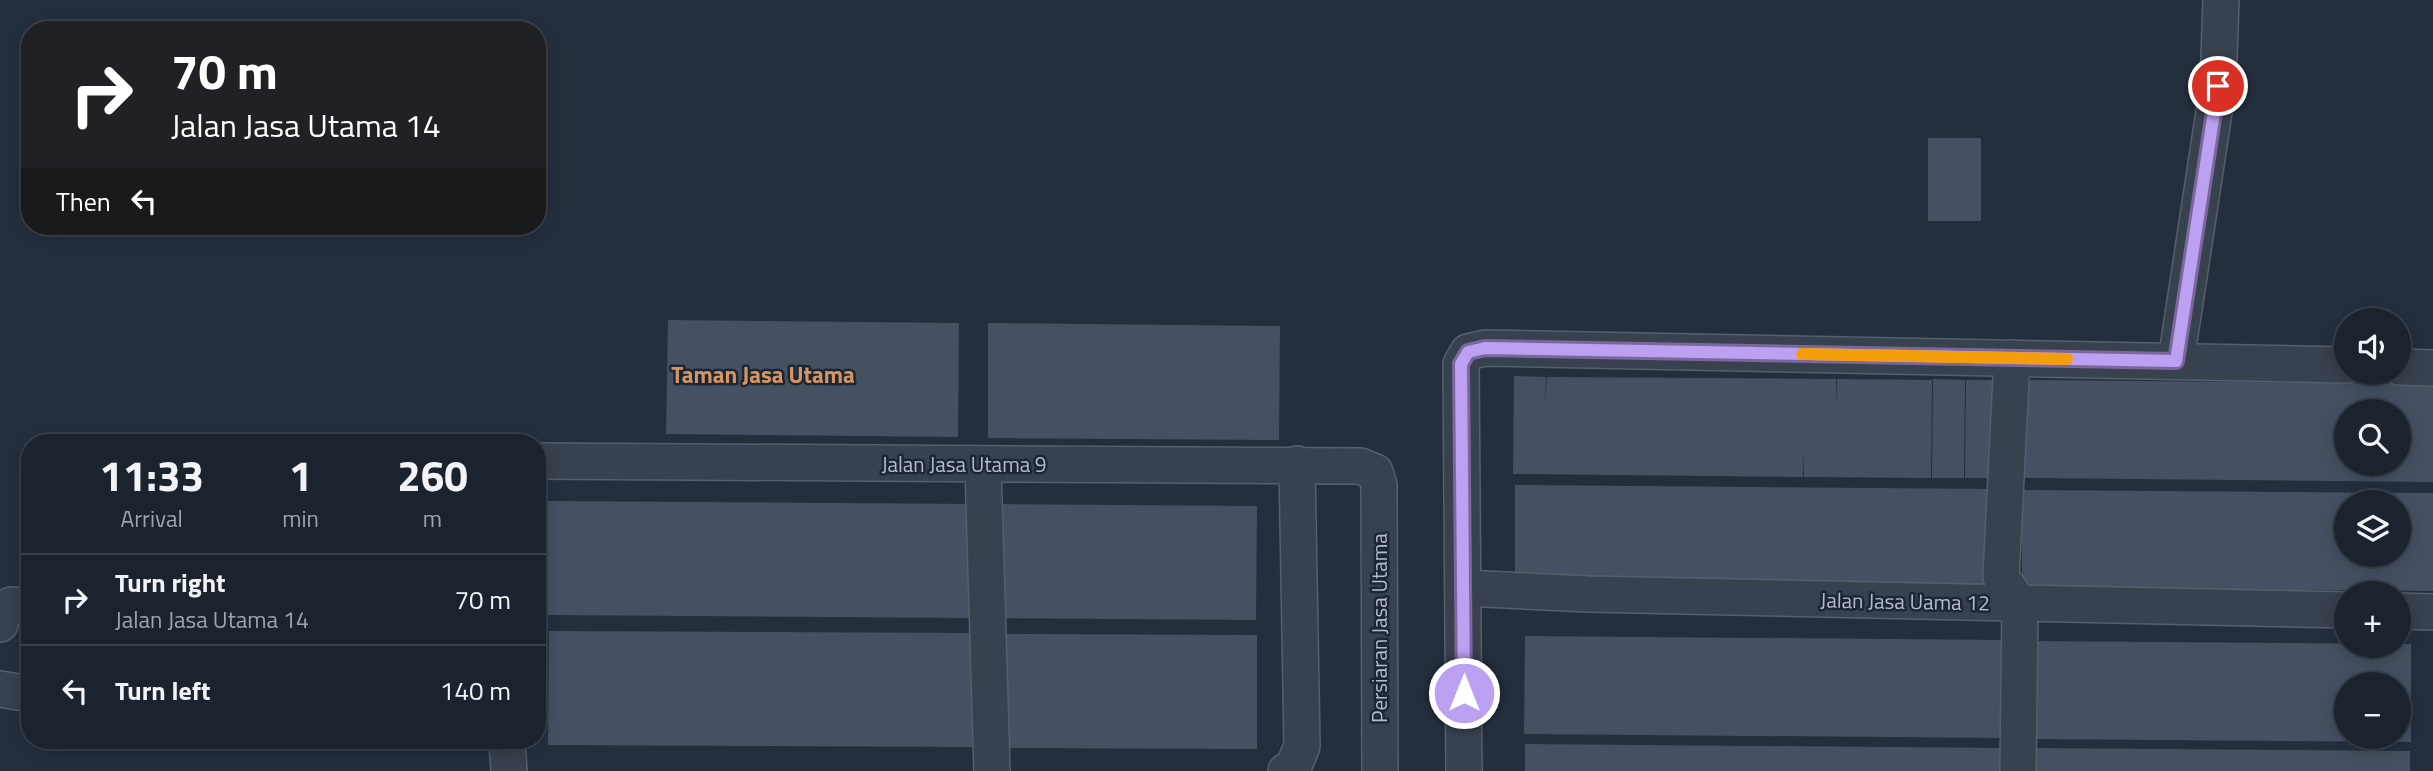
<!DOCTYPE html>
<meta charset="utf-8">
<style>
:root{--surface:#1b232e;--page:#242b36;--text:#f1f3f6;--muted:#a0a4aa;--line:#39404a}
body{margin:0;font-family:"Titillium Web",sans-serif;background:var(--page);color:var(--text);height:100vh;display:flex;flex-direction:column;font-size:26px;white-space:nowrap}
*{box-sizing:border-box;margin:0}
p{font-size:23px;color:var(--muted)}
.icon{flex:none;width:38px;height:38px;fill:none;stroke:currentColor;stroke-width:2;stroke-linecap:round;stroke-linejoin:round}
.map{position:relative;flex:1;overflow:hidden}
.details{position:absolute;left:21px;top:434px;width:525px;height:315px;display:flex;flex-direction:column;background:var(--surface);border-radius:28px;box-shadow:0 4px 18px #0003,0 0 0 2px var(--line)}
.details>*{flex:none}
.top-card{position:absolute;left:21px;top:21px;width:525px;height:214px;border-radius:28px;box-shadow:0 4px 18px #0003,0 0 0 2px var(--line);background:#202124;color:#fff;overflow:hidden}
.tools{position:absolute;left:2334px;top:308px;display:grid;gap:14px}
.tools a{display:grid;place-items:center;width:77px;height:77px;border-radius:50%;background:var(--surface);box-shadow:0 4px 18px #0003,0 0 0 2px var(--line);font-size:35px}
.pin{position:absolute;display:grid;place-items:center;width:60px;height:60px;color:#fff;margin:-30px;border:4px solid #fff;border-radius:50%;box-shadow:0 2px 7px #0007}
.me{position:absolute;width:77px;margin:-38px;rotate:0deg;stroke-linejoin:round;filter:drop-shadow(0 0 5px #0008)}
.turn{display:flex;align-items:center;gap:24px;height:147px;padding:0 35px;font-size:32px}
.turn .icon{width:91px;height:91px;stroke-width:2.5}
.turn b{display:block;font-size:49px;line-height:60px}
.then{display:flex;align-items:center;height:66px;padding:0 35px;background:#0003;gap:14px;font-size:26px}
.eta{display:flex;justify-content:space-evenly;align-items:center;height:119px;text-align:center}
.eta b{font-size:42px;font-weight:700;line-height:49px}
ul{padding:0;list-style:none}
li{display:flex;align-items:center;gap:21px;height:91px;padding:0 35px;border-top:2px solid var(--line)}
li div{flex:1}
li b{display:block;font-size:26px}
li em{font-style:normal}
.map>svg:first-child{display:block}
</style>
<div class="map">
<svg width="2433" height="771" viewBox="0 0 2433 771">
<rect width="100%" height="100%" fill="#242f3e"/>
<path fill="#455162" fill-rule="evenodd" d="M1928,138H1981V221H1928Z
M668,320L959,323L958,437L666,434Z
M988,323L1280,326L1279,440L988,438Z
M1514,376L1546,377L1545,402L1547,377L1836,379V405L1837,379L1932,380L1931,478L1804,477L1803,451V477L1513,474Z
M1933,379L1965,380L1964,478H1932Z
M1966,380H1998L1997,478H1965Z
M2024,380L2433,384V482L2023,478ZM2347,411H2399V464H2347Z
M1515,485L1995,489L1994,588L1515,584Z
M2022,490L2433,493V591L2022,588ZM2347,502H2399V555H2347Z
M548,501L973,504L972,618L548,615Z
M997,504L1257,506L1256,620L997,618Z
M549,631L973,633L972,747L548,745Z
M997,634L1257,635V749L996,748Z
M1525,636L2004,640V738L1524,734Z
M2028,641L2411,644V742L2027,739ZM2347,684H2399V737H2347Z
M1525,744L2004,748V771H1525Z
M2027,748L2410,751V771H2026Z"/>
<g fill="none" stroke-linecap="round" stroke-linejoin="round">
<g stroke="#565f6c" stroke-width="38">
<path id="minor" d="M2012,358L2001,577L2020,604L2018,771
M2176,361L2218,86L2221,0
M2399,367L2433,368
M537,461L1360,466L1375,472L1379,485L1380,771
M983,466L992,771
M1464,588L1588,594L2347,610
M2399,611L2433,612
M0,624L3,611L11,605L30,607
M0,689L30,694
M507,740L509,771
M1286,771L1293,768L1302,746L1297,464
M1464,771L1461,364L1468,352L1485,348L2347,365"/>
</g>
<use href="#minor" stroke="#38414e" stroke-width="35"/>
</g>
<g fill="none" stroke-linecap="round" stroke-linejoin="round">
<g stroke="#7a689d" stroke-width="18">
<path id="route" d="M1464,693L1461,364L1468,352L1485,348L2176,361L2218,86"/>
</g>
<use href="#route" stroke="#bca0f2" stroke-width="12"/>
<path stroke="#f59e0b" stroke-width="12" d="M1802,354L2067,359"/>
</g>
<g text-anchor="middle" stroke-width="5" stroke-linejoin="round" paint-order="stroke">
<g font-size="21" fill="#b4bcc9" stroke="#1d2633">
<text x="964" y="472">Jalan Jasa Utama 9</text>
<text transform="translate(1905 602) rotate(1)" y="7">Jalan Jasa Uama 12</text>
<text transform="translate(1380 628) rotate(-90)" y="7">Persiaran Jasa Utama</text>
</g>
<g font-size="23" font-weight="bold" fill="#d59563" stroke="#1d2633">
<text x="763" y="383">Taman Jasa Utama</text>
</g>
</g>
</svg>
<div class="tools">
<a><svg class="icon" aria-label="sound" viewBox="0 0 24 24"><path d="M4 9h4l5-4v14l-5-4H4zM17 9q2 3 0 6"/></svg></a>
<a><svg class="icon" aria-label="search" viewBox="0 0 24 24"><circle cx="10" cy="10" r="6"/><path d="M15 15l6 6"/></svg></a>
<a><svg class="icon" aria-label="layers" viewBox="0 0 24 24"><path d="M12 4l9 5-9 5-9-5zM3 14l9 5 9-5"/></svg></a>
<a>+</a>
<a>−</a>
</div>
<div class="pin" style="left:2218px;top:86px;background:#d93025"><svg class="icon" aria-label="arrive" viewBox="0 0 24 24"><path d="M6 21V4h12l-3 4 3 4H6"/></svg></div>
<svg class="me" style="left:1464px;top:693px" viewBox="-20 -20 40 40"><circle r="17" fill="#bca0f2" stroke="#fff" stroke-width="3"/><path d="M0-11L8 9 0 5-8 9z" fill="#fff"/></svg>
<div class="top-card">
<div class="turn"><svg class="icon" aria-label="right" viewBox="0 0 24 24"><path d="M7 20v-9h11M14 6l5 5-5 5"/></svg><div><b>70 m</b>Jalan Jasa Utama 14</div></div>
<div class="then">Then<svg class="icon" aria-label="left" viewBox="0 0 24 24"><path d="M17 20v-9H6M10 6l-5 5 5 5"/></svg></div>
</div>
<section class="details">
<div class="eta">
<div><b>11:33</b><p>Arrival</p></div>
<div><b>1</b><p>min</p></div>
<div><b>260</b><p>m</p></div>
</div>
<ul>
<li><svg class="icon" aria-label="right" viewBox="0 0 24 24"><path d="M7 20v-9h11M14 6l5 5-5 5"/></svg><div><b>Turn right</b><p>Jalan Jasa Utama 14</p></div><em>70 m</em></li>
<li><svg class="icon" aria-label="left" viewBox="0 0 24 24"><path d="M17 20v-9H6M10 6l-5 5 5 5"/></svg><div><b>Turn left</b></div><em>140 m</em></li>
</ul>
</section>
</div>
